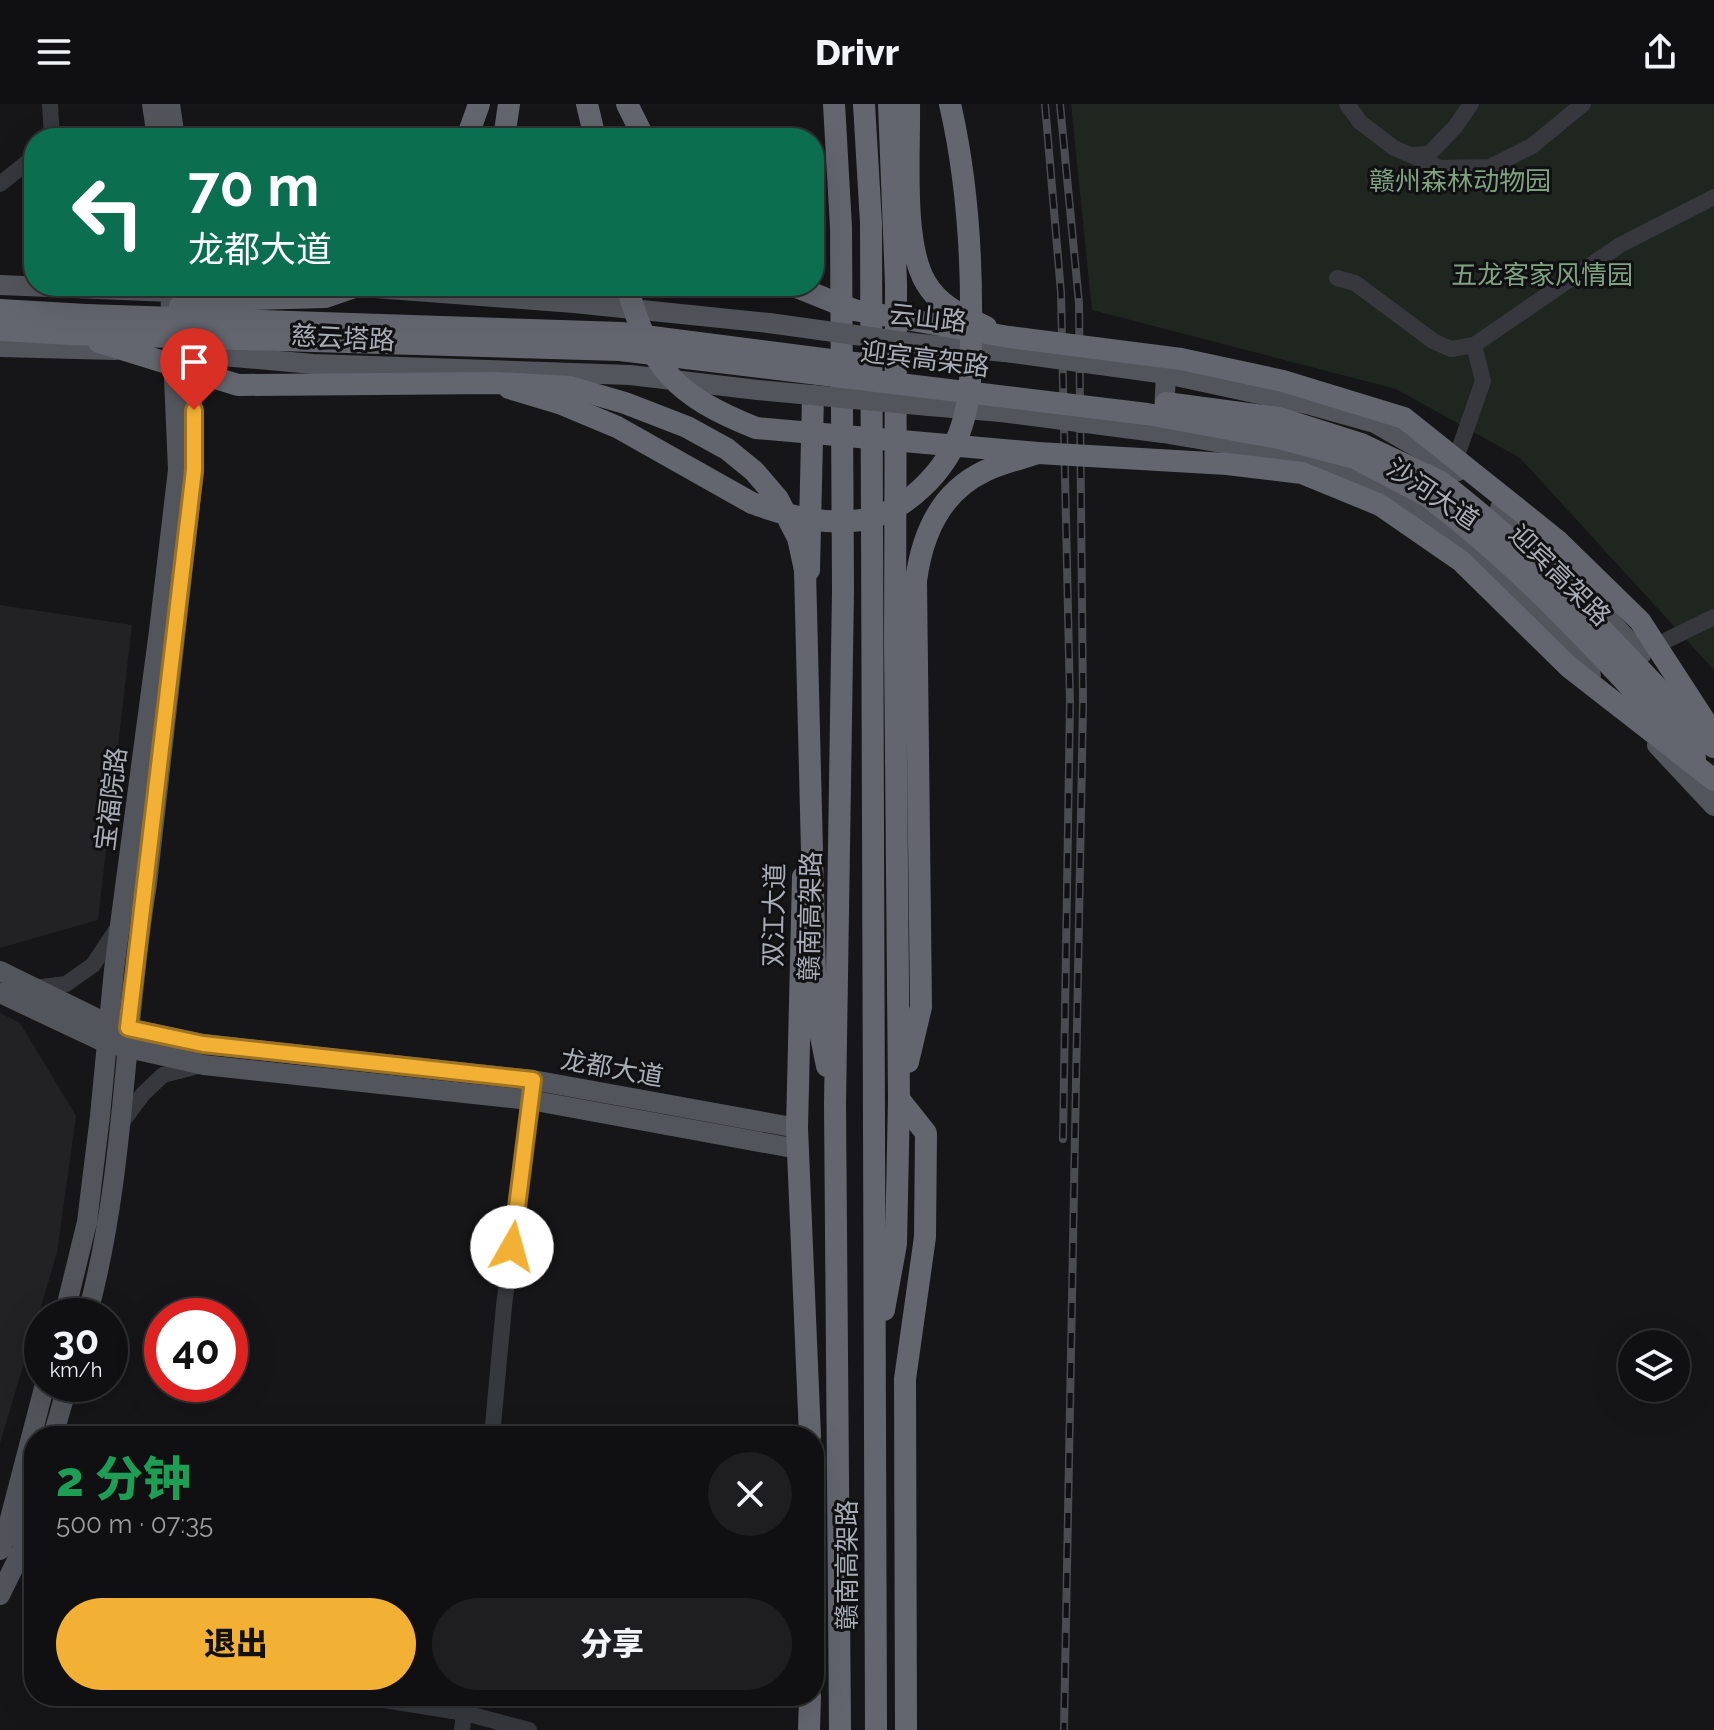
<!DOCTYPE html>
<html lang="zh">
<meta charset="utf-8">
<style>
:root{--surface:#101012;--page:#1e1e20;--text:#f1f3f6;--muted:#9c9d9f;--line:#303032;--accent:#f2b134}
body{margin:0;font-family:Raleway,"Noto Sans SC",sans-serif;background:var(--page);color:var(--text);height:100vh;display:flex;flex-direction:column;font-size:30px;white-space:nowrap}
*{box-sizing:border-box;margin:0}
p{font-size:26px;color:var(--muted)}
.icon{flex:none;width:44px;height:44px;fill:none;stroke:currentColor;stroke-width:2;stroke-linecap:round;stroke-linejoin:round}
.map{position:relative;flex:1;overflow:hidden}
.panel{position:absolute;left:24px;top:1322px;width:800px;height:280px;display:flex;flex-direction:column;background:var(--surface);border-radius:32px;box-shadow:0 8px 32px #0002,0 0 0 2px var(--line)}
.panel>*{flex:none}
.guide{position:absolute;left:24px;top:24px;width:800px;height:168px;border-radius:32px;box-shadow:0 8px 32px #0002,0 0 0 2px var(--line);background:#0b6e4f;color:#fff;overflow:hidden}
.fabs{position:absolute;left:1618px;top:1226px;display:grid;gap:16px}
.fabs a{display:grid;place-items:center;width:72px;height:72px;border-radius:50%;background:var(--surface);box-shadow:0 8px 32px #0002,0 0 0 2px var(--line);font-size:40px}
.speed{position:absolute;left:24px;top:1194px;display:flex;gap:16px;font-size:40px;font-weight:700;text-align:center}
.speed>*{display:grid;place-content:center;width:104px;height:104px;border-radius:50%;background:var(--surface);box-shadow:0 8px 32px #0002,0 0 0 2px var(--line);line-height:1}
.speed small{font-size:20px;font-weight:400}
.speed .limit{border:12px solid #d22;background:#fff;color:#111}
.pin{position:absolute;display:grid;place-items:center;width:68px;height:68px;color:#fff;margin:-82px -34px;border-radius:50% 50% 50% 0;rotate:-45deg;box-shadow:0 0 8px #0007}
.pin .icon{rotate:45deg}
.me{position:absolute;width:88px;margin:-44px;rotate:7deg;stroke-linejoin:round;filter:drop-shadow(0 0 6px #0008)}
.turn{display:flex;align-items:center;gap:28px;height:168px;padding:0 32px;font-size:36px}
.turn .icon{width:104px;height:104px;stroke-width:2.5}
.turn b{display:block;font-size:56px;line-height:68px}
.round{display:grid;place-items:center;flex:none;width:84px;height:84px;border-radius:42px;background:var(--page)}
.overview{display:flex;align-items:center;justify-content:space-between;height:136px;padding:0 32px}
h1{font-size:48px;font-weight:800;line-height:60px;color:#1e9e55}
.button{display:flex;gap:16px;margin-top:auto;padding:16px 32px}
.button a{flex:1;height:92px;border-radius:48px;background:var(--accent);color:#111;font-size:32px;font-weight:800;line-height:92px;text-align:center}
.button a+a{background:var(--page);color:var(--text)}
header{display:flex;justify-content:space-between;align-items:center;height:104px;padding:0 32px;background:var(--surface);font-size:36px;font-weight:800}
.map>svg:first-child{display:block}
</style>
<header><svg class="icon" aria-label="menu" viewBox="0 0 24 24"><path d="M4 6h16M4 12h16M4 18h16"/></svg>Drivr<svg class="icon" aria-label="share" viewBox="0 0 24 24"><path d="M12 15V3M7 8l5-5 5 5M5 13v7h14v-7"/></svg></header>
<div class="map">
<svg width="1714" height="1626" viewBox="0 0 1714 1626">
<rect width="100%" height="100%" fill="#161618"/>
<path fill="#222225" d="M0,501L132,521L98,816L0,844Z
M0,909L20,919L76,1012L57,1149L0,1339Z"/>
<path fill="#1e261f" d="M1071,0H1714V566L1520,354L1396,285L1092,206Z"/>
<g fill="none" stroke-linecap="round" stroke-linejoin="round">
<path stroke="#37383d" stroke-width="16" d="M50,0L52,34
M1347,0L1360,18L1394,44L1441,64L1490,63L1532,42L1583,0
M1412,51L1429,50L1455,23L1471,0
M0,80L34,53
M1337,174L1355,179L1433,237L1451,245L1474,241L1620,141L1714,93
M1453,363L1483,277L1474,241
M1667,536L1714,513
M34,884L66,880L93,861L119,822
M122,1018L143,990L163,971L202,961
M492,1332L504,1202L532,984
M360,1592L465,1609L529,1626
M462,1626L466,1592"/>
<path stroke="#53555c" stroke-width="20" d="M152,0L157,34
M170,0L175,34
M0,181L171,188L212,182
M349,182L574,199L769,219
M920,240L1005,248
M0,243L116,246
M176,248L313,260L630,271L758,286
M929,302L1001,308
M1458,367L1375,319L1311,301L1166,270L1163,329L1300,352L1386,383L1453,432L1486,460L1591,571
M1500,404L1539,437L1641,551
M1657,641L1714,702
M0,867L108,920L203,940L533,976L797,1024
M0,889L106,939L204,961L530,996L798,1045
M64,1212L87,1118L100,1012L114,866L159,527L178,366L170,182
M87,1212C126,1071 123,924 147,780L194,366L188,182
M53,1332L68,1280
M0,1446L5,1434L45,1280
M0,1491L22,1446L34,1402"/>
<path stroke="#63666e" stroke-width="22" d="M587,0L595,34
M627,0L644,34
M834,0L841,123L843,486L835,1001L840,1626
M864,0L871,119L876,1626
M909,0C910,48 902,140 926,179C939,202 963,212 986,223
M467,34L479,0
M504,34L509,0
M0,206L86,211
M0,226L71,230
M509,284L562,300L617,323L752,399
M1441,378C1541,454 1626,552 1714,643
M1427,392C1527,467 1610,561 1695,653
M809,466L813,292
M803,773L797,1024L810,1332
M816,908L827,962
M908,958L921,903L916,477C922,431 940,388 985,367C1001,359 1020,355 1038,349
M899,995L926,1029L925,1133L905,1275L906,1626
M884,1206L896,1140L899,995L895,539L896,180L889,0
M809,1626L810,1592"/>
<g stroke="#4a4c52" stroke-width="8">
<path id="rail" d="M1045,0L1061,189L1070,598L1063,1035
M1060,0L1079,199L1083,599L1064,1626"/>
</g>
<use href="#rail" stroke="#111113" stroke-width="5" stroke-dasharray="15" stroke-linecap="butt"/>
<path stroke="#53555c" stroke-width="20" d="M769,219L920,240
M1005,248L1166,270
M758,286L929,302
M1001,308L1163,329"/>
<path stroke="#63666e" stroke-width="22" d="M627,182C650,265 676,292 756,324L1038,349L1227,360L1302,369L1380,401L1461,457L1569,563L1714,676
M794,182L854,206L1009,233L1181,255L1283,277L1404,314L1558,437L1640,517L1714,631
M180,202L253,195L325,193L357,182
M86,211L621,229L862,260
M71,230L620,246L1147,310L1279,334L1355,354L1427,392
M99,238L238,281L497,279L570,283L625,299L687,323L727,345L754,367L778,395L798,434L805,466L816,908
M1166,299L1279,314L1361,340L1441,378
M752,399C784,411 818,420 853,417C903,413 948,367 962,321C972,290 971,257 971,224C972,148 967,74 950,0"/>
</g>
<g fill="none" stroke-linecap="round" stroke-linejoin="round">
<g stroke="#9d7322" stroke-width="20">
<path id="route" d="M194,306V366L128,924L203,940L533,976L512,1143"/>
</g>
<use href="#route" stroke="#f2b134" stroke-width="14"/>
</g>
<g text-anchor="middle" stroke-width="6" stroke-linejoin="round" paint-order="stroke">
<g font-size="26" fill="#7fa381" stroke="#111113">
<text x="1460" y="86">赣州森林动物园</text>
<text x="1542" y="180">五龙客家风情园</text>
</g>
<g font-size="26" fill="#a8adb8" stroke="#111113">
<text transform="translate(928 214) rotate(6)" y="9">云山路</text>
<text transform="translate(343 234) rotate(3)" y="9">慈云塔路</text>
<text transform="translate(925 255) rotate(7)" y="9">迎宾高架路</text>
<text transform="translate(1433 390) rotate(34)" y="9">沙河大道</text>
<text transform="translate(1560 471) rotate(45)" y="9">迎宾高架路</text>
<text transform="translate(111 695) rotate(-83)" y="9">宝福院路</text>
<text transform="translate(774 811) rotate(-89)" y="9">双江大道</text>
<text transform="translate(810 812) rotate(-89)" y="9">赣南高架路</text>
<text transform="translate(612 964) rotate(10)" y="9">龙都大道</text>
<text transform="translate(847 1461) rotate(-90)" y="9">赣南高架路</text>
</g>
</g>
</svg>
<div class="fabs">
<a><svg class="icon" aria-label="layers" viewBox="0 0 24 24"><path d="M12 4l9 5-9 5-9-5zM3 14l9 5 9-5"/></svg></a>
</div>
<div class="speed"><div>30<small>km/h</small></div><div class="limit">40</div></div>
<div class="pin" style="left:194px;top:306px;background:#d93025"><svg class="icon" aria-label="arrive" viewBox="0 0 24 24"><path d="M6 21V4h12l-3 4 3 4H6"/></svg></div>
<svg class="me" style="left:512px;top:1143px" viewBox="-20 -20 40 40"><circle r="19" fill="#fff"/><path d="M0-13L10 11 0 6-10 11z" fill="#f2b134"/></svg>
<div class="guide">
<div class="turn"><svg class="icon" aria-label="left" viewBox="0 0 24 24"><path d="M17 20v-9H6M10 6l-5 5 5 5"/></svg><div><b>70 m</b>龙都大道</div></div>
</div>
<section class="panel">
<div class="overview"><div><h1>2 分钟</h1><p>500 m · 07:35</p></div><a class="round"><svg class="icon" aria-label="close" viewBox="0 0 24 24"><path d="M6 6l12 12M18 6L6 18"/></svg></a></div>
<div class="button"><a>退出</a><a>分享</a></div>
</section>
</div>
